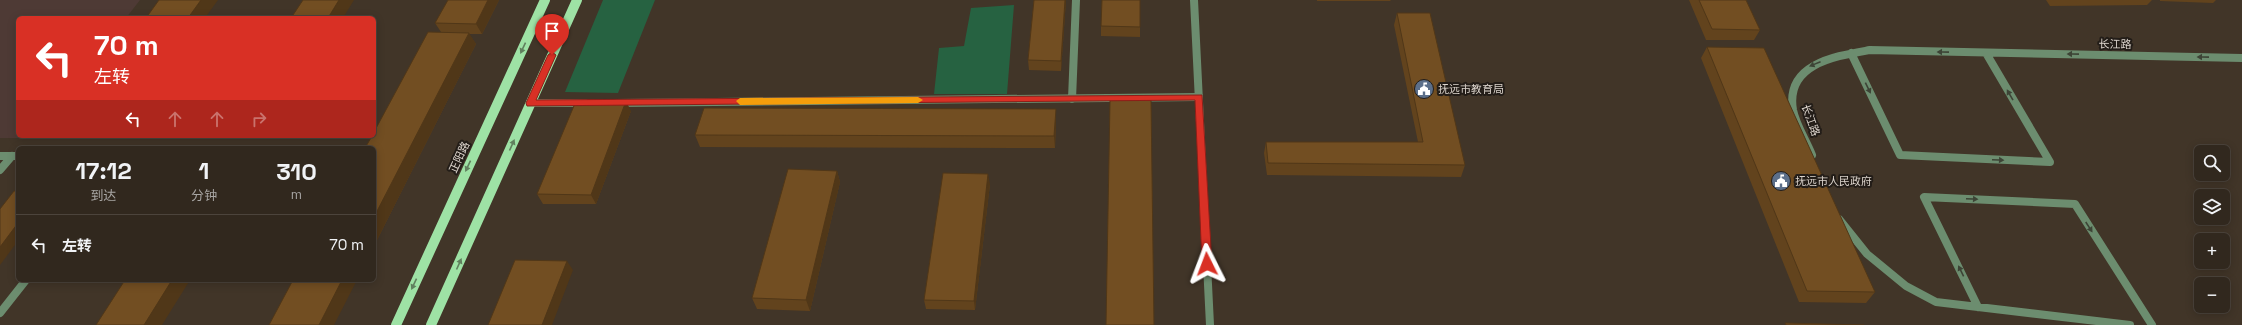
<!DOCTYPE html>
<html lang="zh">
<meta charset="utf-8">
<style>
:root{--surface:#31281e;--page:#393027;--text:#f1f3f6;--muted:#a8a6a4;--line:#4c443c}
body{margin:0;font-family:"Space Grotesk","Noto Sans SC",sans-serif;background:var(--page);color:var(--text);height:100vh;display:flex;flex-direction:column;font-size:15px;white-space:nowrap}
*{box-sizing:border-box;margin:0}
p{font-size:13px;color:var(--muted)}
.icon{flex:none;width:22px;height:22px;fill:none;stroke:currentColor;stroke-width:2;stroke-linecap:round;stroke-linejoin:round}
.map{position:relative;flex:1;overflow:hidden}
.sheet{position:absolute;left:16px;top:146px;width:360px;height:136px;display:flex;flex-direction:column;background:var(--surface);border-radius:6px;box-shadow:0 2px 10px #0003,0 0 0 1px var(--line)}
.sheet>*{flex:none}
.top-card{position:absolute;left:16px;top:16px;width:360px;height:122px;border-radius:6px;box-shadow:0 2px 10px #0003,0 0 0 1px var(--line);background:#d93025;color:#fff;overflow:hidden}
.tools{position:absolute;left:2194px;top:145px;display:grid;gap:8px}
.tools a{display:grid;place-items:center;width:36px;height:36px;border-radius:6px;background:var(--surface);box-shadow:0 2px 10px #0003,0 0 0 1px var(--line);font-size:20px}
.pin{position:absolute;display:grid;place-items:center;width:34px;height:34px;color:#fff;margin:-41px -17px;border-radius:50% 50% 50% 0;rotate:-45deg;box-shadow:0 0 4px #0007}
.pin .icon{rotate:45deg}
.me{position:absolute;width:44px;margin:-22px;rotate:357deg;stroke-linejoin:round;filter:drop-shadow(0 0 3px #0008)}
.turn{display:flex;align-items:center;gap:14px;height:84px;padding:0 12px;font-size:18px}
.turn .icon{width:52px;height:52px;stroke-width:2.5}
.turn b{display:block;font-size:28px;line-height:34px}
.lanes{display:flex;align-items:center;height:38px;padding:0 12px;background:#0003;justify-content:center;gap:20px;direction:ltr}
.lanes .off{opacity:.35}
.eta{display:flex;justify-content:space-evenly;align-items:center;height:68px;text-align:center}
.eta b{font-size:24px;font-weight:800;line-height:28px}
ul{padding:0;list-style:none}
li{display:flex;align-items:center;gap:12px;height:60px;padding:0 12px;border-top:1px solid var(--line)}
li div{flex:1}
li b{display:block;font-size:15px}
li em{font-style:normal}
.map>svg:first-child{display:block}
</style>
<div class="map">
<svg width="2242" height="325" viewBox="0 0 2242 325">
<rect width="100%" height="100%" fill="#413528"/>
<path fill="#4e3a35" d="M0,0H140L126,18H18V136H36L34,138H0Z"/>
<path fill="#266241" d="M603,0H655L618,93L565,92Z
M1014,5L1007,94H934L939,48L964,46L971,8Z"/>
<g fill="none" stroke-linecap="round" stroke-linejoin="round">
<path stroke="#6c8d6f" stroke-width="8" d="M1851,53L1900,155L2050,162L1986,53
M1072,99L1076,0
M530,103H585
M617,103L1199,97
M1812,155C1806,140 1796,125 1793,110C1785,63 1837,56 1870,50L2242,58
M1839,219L1867,254L1906,286L1936,302L2130,325
M1978,307L1924,197L2075,204L2152,325"/>
<path stroke="#6c8d6f" stroke-width="8" d="M1194,0L1210,325
M0,156H18
M0,170L12,156
M0,313L26,280"/>
<path stroke="#9ee2a5" stroke-width="10" d="M396,325L545,0
M431,325L577,0"/>
</g>
<path fill="#62431d" d="M499,0L482,34H469L476,44L374,246V148L441,32L435,23Z
M1034,0H1066L1061,71L1029,70L1028,60Z
M1140,0V37L1101,36V26Z
M1317,0H1391L1390,1H1317Z
M1689,0H1746L1760,30L1754,40H1706Z
M2046,0H2152L2147,5L2050,6Z
M2160,0H2216L2213,3L2160,1Z
M1397,13L1465,165L1461,177L1267,175L1264,153L1266,142H1418L1394,25Z
M1707,47L1875,292L1866,303L1799,302L1701,58Z
M631,111L596,204H543L537,194Z
M1056,121L1055,148L700,147L695,135Z
M837,171L840,182L810,311L757,309L752,298Z
M990,184L975,310L926,309L924,300Z"/>
<path fill="#503718" d="M201,0H218L205,18H188Z
M339,0H354L343,18H328Z
M488,0H499L482,34L476,24Z
M1065,0H1066L1061,71V61Z
M469,33L476,44L374,246V217Z
M626,101L631,111L596,204L591,195Z
M1056,109V121L1055,148L1054,136Z
M837,171L840,182L810,311L806,300Z
M988,174L990,184L975,310L974,301Z
M18,223V241L0,265V247Z
M567,261L573,270L552,325H542Z
M172,280H190L162,325H144Z
M342,280H357L334,325H319Z"/>
<path fill="#724e22" stroke="#503718" d="M159,0H201L188,18H146Z
M303,0H339L328,18H291Z
M448,0H488L476,24L435,23Z
M1034,0H1065L1061,61L1028,60Z
M1102,0H1140V27L1101,26Z
M1699,0H1746L1760,30L1712,29Z
M1397,13H1430L1465,165L1268,163L1266,142H1423Z
M428,32L469,33L374,217V148H365L372,136H374V132Z
M1707,47L1764,48L1875,292L1807,291Z
M1110,100H1151L1154,325H1106Z
M576,101H626L591,195L537,194Z
M704,108L1056,109L1054,136L695,135Z
M788,169L837,171L806,300L752,298Z
M943,173L988,174L974,301L924,300Z
M14,191H18V223L0,247V209Z
M515,260L567,261L542,325H488Z
M125,280H172L144,325H96Z
M293,280H342L319,325H269Z
M1785,323L1864,325H1786Z"/>
<defs><path id="oneway-solid" d="M-6-.8H1V-3.2L6.5 0L1 3.2V.8H-6Z"/></defs>
<g fill="#60805e">
<use href="#oneway-solid" transform="translate(523 48) rotate(115)"/>
<use href="#oneway-solid" transform="translate(512 145) rotate(-66)"/>
<use href="#oneway-solid" transform="translate(468 166) rotate(115)"/>
<use href="#oneway-solid" transform="translate(459 264) rotate(-66)"/>
<use href="#oneway-solid" transform="translate(414 284) rotate(115)"/>
</g>
<g fill="#3d4436">
<use href="#oneway-solid" transform="translate(1943 52) rotate(-179)"/>
<use href="#oneway-solid" transform="translate(2073 54) rotate(-179)"/>
<use href="#oneway-solid" transform="translate(2203 57) rotate(-179)"/>
<use href="#oneway-solid" transform="translate(1815 64) rotate(158)"/>
<use href="#oneway-solid" transform="translate(1868 88) rotate(64)"/>
<use href="#oneway-solid" transform="translate(2010 95) rotate(-120)"/>
<use href="#oneway-solid" transform="translate(1998 160) rotate(3)"/>
<use href="#oneway-solid" transform="translate(1972 199) rotate(3)"/>
<use href="#oneway-solid" transform="translate(2089 227) rotate(57)"/>
<use href="#oneway-solid" transform="translate(1961 271) rotate(-116)"/>
</g>
<path fill="#d93025" stroke="#8d1f18" d="M552,52L556,55L536,100L1202,95L1212,264L1207,268L1202,264L1195,100L527,106L526,103L548,55Z"/>
<path fill="#f59e0b" d="M918,97L923,100L918,103L740,105L736,101L740,98Z"/>
<defs>
<g id="civic-disc" transform="scale(1)"><circle r="9.5" fill="#5c6f8a" stroke="#231d18"/><path d="M-.6-6.5H3V-4.5H.6V-3L4-1V1h2V6H-6V1h2V-1L-.6-3ZM-1.2 2.5V6h2.4V2.5Z" fill="#fff"/></g>
</defs>
<g fill-rule="evenodd">
<use href="#civic-disc" x="1424" y="89"/>
<use href="#civic-disc" x="1781" y="181"/>
</g>
<g text-anchor="middle" stroke-width="4" stroke-linejoin="round" paint-order="stroke">
<g font-size="11" fill="#dcd4cc" stroke="#231d18">
<text transform="translate(2115 44) rotate(1)" y="4">长江路</text>
<text transform="translate(1811 120) rotate(70)" y="4">长江路</text>
<text transform="translate(459 157) rotate(-65)" y="4">正阳路</text>
</g>
<g font-size="11" fill="#dcd4cc" stroke="#231d18" text-anchor="start">
<text x="1438" y="93">抚远市教育局</text>
<text x="1795" y="185">抚远市人民政府</text>
</g>
</g>
</svg>
<div class="tools">
<a><svg class="icon" aria-label="search" viewBox="0 0 24 24"><circle cx="10" cy="10" r="6"/><path d="M15 15l6 6"/></svg></a>
<a><svg class="icon" aria-label="layers" viewBox="0 0 24 24"><path d="M12 4l9 5-9 5-9-5zM3 14l9 5 9-5"/></svg></a>
<a>+</a>
<a>−</a>
</div>
<div class="pin" style="left:552px;top:55px;background:#d93025"><svg class="icon" aria-label="arrive" viewBox="0 0 24 24"><path d="M6 21V4h12l-3 4 3 4H6"/></svg></div>
<svg class="me" style="left:1207px;top:264px" viewBox="-20 -20 40 40"><path d="M0-17L14 15 0 8-14 15z" fill="#d93025" stroke="#fff" stroke-width="4"/></svg>
<div class="top-card">
<div class="turn"><svg class="icon" aria-label="left" viewBox="0 0 24 24"><path d="M17 20v-9H6M10 6l-5 5 5 5"/></svg><div><b>70 m</b>左转</div></div>
<div class="lanes"><svg class="icon" aria-label="left" viewBox="0 0 24 24"><path d="M17 20v-9H6M10 6l-5 5 5 5"/></svg><svg class="icon off" aria-label="ahead" viewBox="0 0 24 24"><path d="M12 20V5M6 11l6-6 6 6"/></svg><svg class="icon off" aria-label="ahead" viewBox="0 0 24 24"><path d="M12 20V5M6 11l6-6 6 6"/></svg><svg class="icon off" aria-label="right" viewBox="0 0 24 24"><path d="M7 20v-9h11M14 6l5 5-5 5"/></svg></div>
</div>
<section class="sheet">
<div class="eta">
<div><b>17:12</b><p>到达</p></div>
<div><b>1</b><p>分钟</p></div>
<div><b>310</b><p>m</p></div>
</div>
<ul>
<li><svg class="icon" aria-label="left" viewBox="0 0 24 24"><path d="M17 20v-9H6M10 6l-5 5 5 5"/></svg><div><b>左转</b></div><em>70 m</em></li>
</ul>
</section>
</div>
